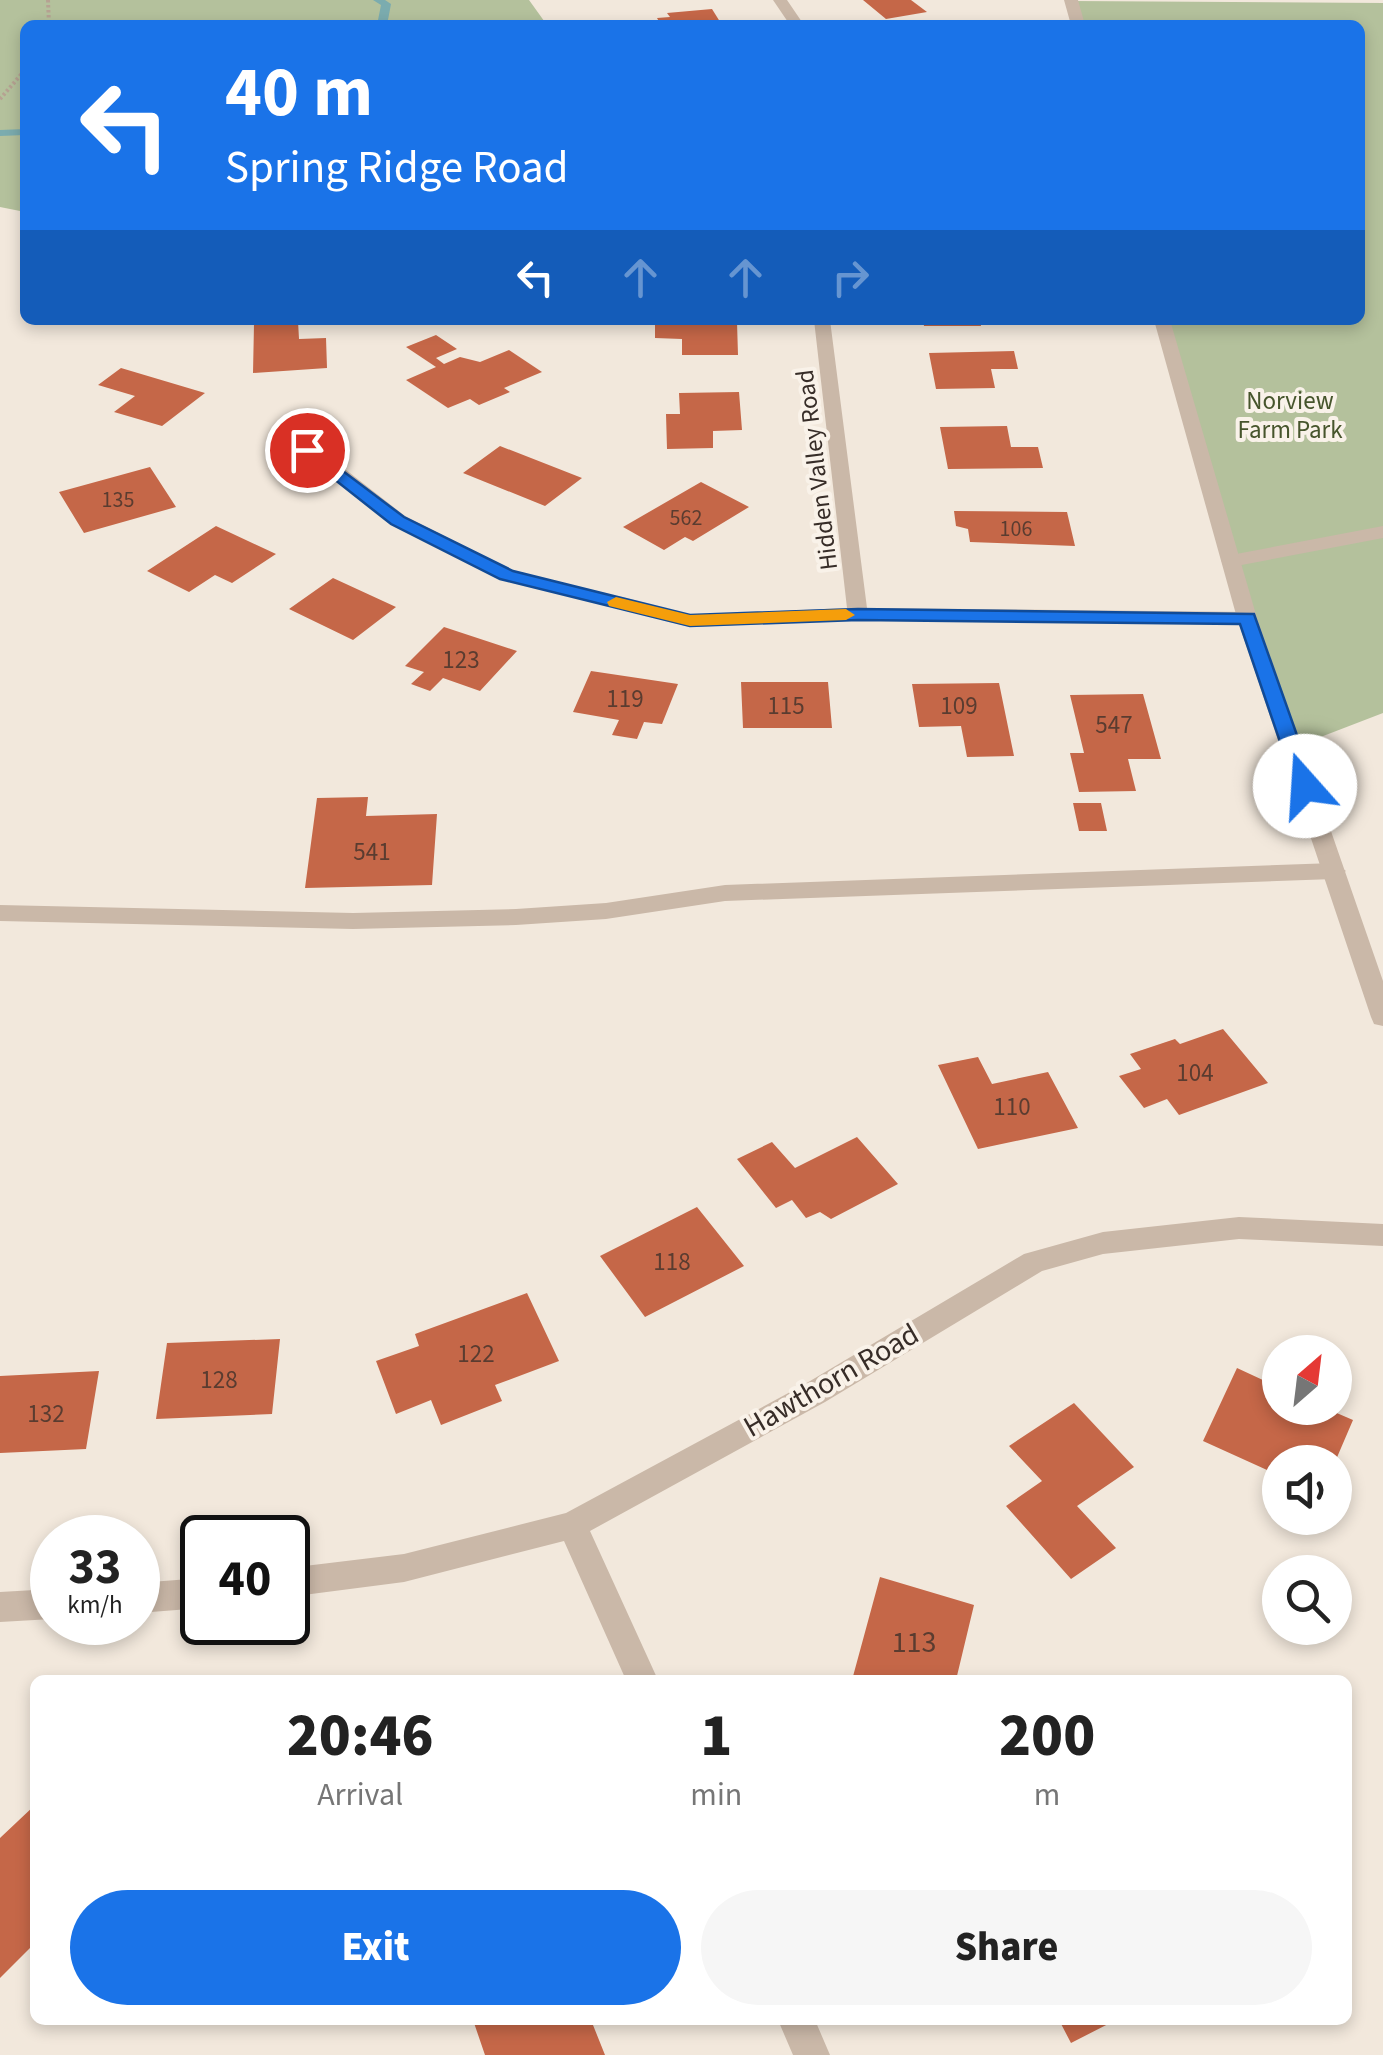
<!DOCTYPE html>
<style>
:root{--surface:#fff;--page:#f6f6f6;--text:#222;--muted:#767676;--accent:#1a73e8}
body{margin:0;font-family:"Source Sans 3",sans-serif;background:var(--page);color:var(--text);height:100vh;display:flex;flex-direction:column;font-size:38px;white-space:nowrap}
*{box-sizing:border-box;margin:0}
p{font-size:32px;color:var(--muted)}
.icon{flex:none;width:55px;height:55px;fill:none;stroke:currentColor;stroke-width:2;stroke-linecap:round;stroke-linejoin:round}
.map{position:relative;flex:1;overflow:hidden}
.panel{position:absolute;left:30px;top:1675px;width:1322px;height:350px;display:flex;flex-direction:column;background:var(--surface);border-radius:15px;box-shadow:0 5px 15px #0003}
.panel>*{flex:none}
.guide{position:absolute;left:20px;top:20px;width:1345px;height:305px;border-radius:15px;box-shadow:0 5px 15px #0003;background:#1a73e8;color:#fff;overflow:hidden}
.needle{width:65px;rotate:28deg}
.tools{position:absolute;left:1262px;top:1335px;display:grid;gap:20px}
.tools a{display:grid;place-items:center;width:90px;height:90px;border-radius:50%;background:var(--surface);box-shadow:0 5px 15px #0003;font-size:50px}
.speed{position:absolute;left:30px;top:1515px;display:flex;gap:20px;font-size:50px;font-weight:700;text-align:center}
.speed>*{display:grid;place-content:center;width:130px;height:130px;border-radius:50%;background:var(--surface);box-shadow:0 5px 15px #0003;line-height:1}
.speed small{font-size:25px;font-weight:400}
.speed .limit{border:5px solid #111;border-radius:15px;background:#fff;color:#111}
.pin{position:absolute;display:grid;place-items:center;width:85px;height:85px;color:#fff;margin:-42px;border:5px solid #fff;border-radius:50%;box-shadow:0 2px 10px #0007}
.me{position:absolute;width:110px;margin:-55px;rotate:341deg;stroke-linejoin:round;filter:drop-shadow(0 0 8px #0008)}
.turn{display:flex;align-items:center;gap:35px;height:210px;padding:0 40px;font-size:45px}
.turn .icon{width:130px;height:130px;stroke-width:2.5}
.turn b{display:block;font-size:70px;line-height:85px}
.lanes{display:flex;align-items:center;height:95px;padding:0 40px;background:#0003;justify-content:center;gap:50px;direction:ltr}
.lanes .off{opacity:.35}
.eta{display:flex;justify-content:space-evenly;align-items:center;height:170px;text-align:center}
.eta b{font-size:60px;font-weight:800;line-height:70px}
.cta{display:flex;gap:20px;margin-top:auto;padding:20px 40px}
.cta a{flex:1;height:115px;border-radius:60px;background:var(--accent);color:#fff;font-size:40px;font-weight:800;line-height:115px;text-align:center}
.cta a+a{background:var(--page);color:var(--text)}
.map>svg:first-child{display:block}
</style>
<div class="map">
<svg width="1383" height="2055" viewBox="0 0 1383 2055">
<rect width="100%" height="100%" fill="#f2e8dc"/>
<path fill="#b4c19c" d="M0,0H529L547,25H25V212L0,207Z
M1071,1L1383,3V713L1292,748L1165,320H1360V25H1078Z"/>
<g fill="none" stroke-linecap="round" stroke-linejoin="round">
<path fill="#7bacaf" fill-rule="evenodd" d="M373,0H385L391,4L387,25H377L381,5Z
M25,129V135L0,136V130Z"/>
</g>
<path fill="#c56748" d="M863,0H911L927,12L886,19Z
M712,9L722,25H661L657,18L670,17L667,13Z
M923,320H980L981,326H924Z
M298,321L299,339L326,338L327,368L253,373L254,324Z
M655,321L737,322L738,355H682V339L655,338Z
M436,335L457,349L436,358L444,364L460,357L480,362L509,350L542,372L504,388L510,392L479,405L470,399L448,408L406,380L436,367L406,347Z
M1014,351L1018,369H991L995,388L936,389L929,353Z
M121,368L205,393L162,426L114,412L135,396L98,385Z
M739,392L742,430L713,431V448L667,449L666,414H680L679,393Z
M1007,426L1011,447H1038L1043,468L948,469L940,427Z
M500,446L582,478L545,506L463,473Z
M150,467L176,507L84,533L59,492Z
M701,482L749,507L693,541L685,537L664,550L623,527Z
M954,511L1067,512L1075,546L970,542L968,529L956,526Z
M216,526L276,554L232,583L215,575L189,592L147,571Z
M333,578L396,607L353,640L289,609Z
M444,627L517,651L480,691L443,678L430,691L411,684L424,672L405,666Z
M591,671L678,684L662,724L644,722L637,739L612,735L619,720L573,712Z
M741,682H828L832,728H743Z
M999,683L1014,756L967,757L961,726L919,727L912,684Z
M1143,694L1161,759H1128L1136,791L1079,792L1070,753H1084L1070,695Z
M368,797L366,816L437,814L432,885L305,888L317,798Z
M1073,803H1101L1107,831H1079Z
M1223,1029L1268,1083L1179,1115L1167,1099L1144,1108L1119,1076L1141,1069L1130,1054L1175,1039L1180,1044Z
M978,1057L992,1084L1048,1072L1078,1128L978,1149L938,1065Z
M857,1137L898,1184L831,1219L820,1212L806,1218L792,1200L776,1208L737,1159L772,1142L795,1168Z
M697,1207L744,1266L645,1317L600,1256Z
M527,1293L559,1361L495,1385L502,1401L441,1425L431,1400L396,1414L376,1361L419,1346L415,1334Z
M280,1339L272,1414L156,1419L167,1343Z
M1237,1368L1280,1388V1408H1325L1353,1420L1335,1462H1280V1476L1203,1441Z
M99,1371L86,1449L0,1453V1376Z
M1074,1403L1134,1467L1077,1506L1116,1548L1071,1579L1006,1506L1042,1481L1009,1446Z
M880,1577L974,1605L956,1680H852Z
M35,1805V1943L0,1978V1838Z
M473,2020H591L605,2055H485Z
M1059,2020H1116L1071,2043Z"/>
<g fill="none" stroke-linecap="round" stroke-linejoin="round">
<path stroke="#b6a292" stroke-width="4" stroke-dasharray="2.5 2.5" stroke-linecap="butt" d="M48,0L49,25
M0,99L25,70"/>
<path fill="#cab8a8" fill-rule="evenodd" d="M1383,526V538L1231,567L1221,561L1231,555Z
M1334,863L1346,871L1334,879L725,901L606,919L516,925L353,929L0,921V905L353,913L516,909L606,903L725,885Z"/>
<path fill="#cab8a8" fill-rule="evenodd" d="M773,0H787L804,25H790Z
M814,320H830L867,608L1247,612L1257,618L1247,624L858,620L690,627L500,579L391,524L298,449L300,445H314L405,516L514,571L690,615L847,608Z
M1239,1217L1383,1224V1246L1239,1239L1103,1254L1042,1271L825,1402L590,1531L658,1680H626L564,1541L404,1582L288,1597V1568L404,1554L566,1513L805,1384L1024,1254L1103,1232Z
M202,1578V1608L138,1613V1583Z
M52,1589V1619L0,1622V1592Z
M778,2020H815L830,2055H793Z"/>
<path fill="#cab8a8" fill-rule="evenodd" d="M1064,0H1078L1085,25H1071Z
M1154,320H1170L1257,618L1383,981V1026L1374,1024L1371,1017L1237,618Z"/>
</g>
<path fill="#1a73e8" stroke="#114b97" stroke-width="2.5" d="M307,444L404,517L513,571L690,615L858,609L1254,614L1315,786L1305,793L1295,786L1240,624L858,620L690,626L500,579L391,524L301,453L299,450Z"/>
<path fill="#f59e0b" d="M616,597L690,615L846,609L855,615L846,620L690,626L609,606L607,602Z"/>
<g text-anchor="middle" stroke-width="8" stroke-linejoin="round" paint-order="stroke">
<g font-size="22" fill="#5a3c30">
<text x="118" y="507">135</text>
<text x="686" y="525">562</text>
<text x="1016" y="536">106</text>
</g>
<g font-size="25" fill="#46552c" stroke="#f9f2e9">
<text x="1290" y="409">Norview<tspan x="1290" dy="29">Farm Park</tspan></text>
</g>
<g font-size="25" fill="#372d28" stroke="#f9f2e9">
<text transform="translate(816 470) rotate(-97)" y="9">Hidden Valley Road</text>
</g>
<g font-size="25" fill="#5a3c30">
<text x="461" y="668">123</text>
<text x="625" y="707">119</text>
<text x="786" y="714">115</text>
<text x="959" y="714">109</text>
<text x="1114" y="733">547</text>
<text x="372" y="860">541</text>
<text x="1195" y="1081">104</text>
<text x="1012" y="1115">110</text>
<text x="672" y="1270">118</text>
<text x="476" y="1362">122</text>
<text x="219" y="1388">128</text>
<text x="46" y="1422">132</text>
</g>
<g font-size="30" fill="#372d28" stroke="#f9f2e9">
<text transform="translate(831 1380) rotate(-30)" y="10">Hawthorn Road</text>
</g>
<g font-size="30" fill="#5a3c30">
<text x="914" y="1652">113</text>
</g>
</g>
</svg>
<div class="tools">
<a><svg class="needle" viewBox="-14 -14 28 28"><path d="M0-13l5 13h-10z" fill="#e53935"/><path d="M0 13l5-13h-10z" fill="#767676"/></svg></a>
<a><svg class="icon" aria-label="sound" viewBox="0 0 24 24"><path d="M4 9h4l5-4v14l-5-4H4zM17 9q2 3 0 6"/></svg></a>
<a><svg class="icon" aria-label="search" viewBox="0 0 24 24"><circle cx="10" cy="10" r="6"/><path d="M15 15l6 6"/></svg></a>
</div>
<div class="speed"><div>33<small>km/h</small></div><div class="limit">40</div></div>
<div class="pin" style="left:307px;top:450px;background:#d93025"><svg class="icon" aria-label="arrive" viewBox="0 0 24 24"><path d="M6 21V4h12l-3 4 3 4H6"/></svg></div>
<svg class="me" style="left:1305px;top:786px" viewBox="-20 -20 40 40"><circle r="19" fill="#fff"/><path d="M0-13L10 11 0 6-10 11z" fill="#1a73e8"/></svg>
<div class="guide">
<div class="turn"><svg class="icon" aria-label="left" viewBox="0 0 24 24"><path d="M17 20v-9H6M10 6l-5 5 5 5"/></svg><div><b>40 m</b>Spring Ridge Road</div></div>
<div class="lanes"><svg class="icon" aria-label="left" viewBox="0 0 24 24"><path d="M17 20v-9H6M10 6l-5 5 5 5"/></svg><svg class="icon off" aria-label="ahead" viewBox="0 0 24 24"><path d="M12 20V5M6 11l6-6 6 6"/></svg><svg class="icon off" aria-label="ahead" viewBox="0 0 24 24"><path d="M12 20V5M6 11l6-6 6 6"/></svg><svg class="icon off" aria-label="right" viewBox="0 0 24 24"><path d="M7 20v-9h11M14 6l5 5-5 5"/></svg></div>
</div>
<section class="panel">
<div class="eta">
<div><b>20:46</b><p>Arrival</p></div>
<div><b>1</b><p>min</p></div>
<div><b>200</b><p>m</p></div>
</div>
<div class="cta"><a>Exit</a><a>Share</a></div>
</section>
</div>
